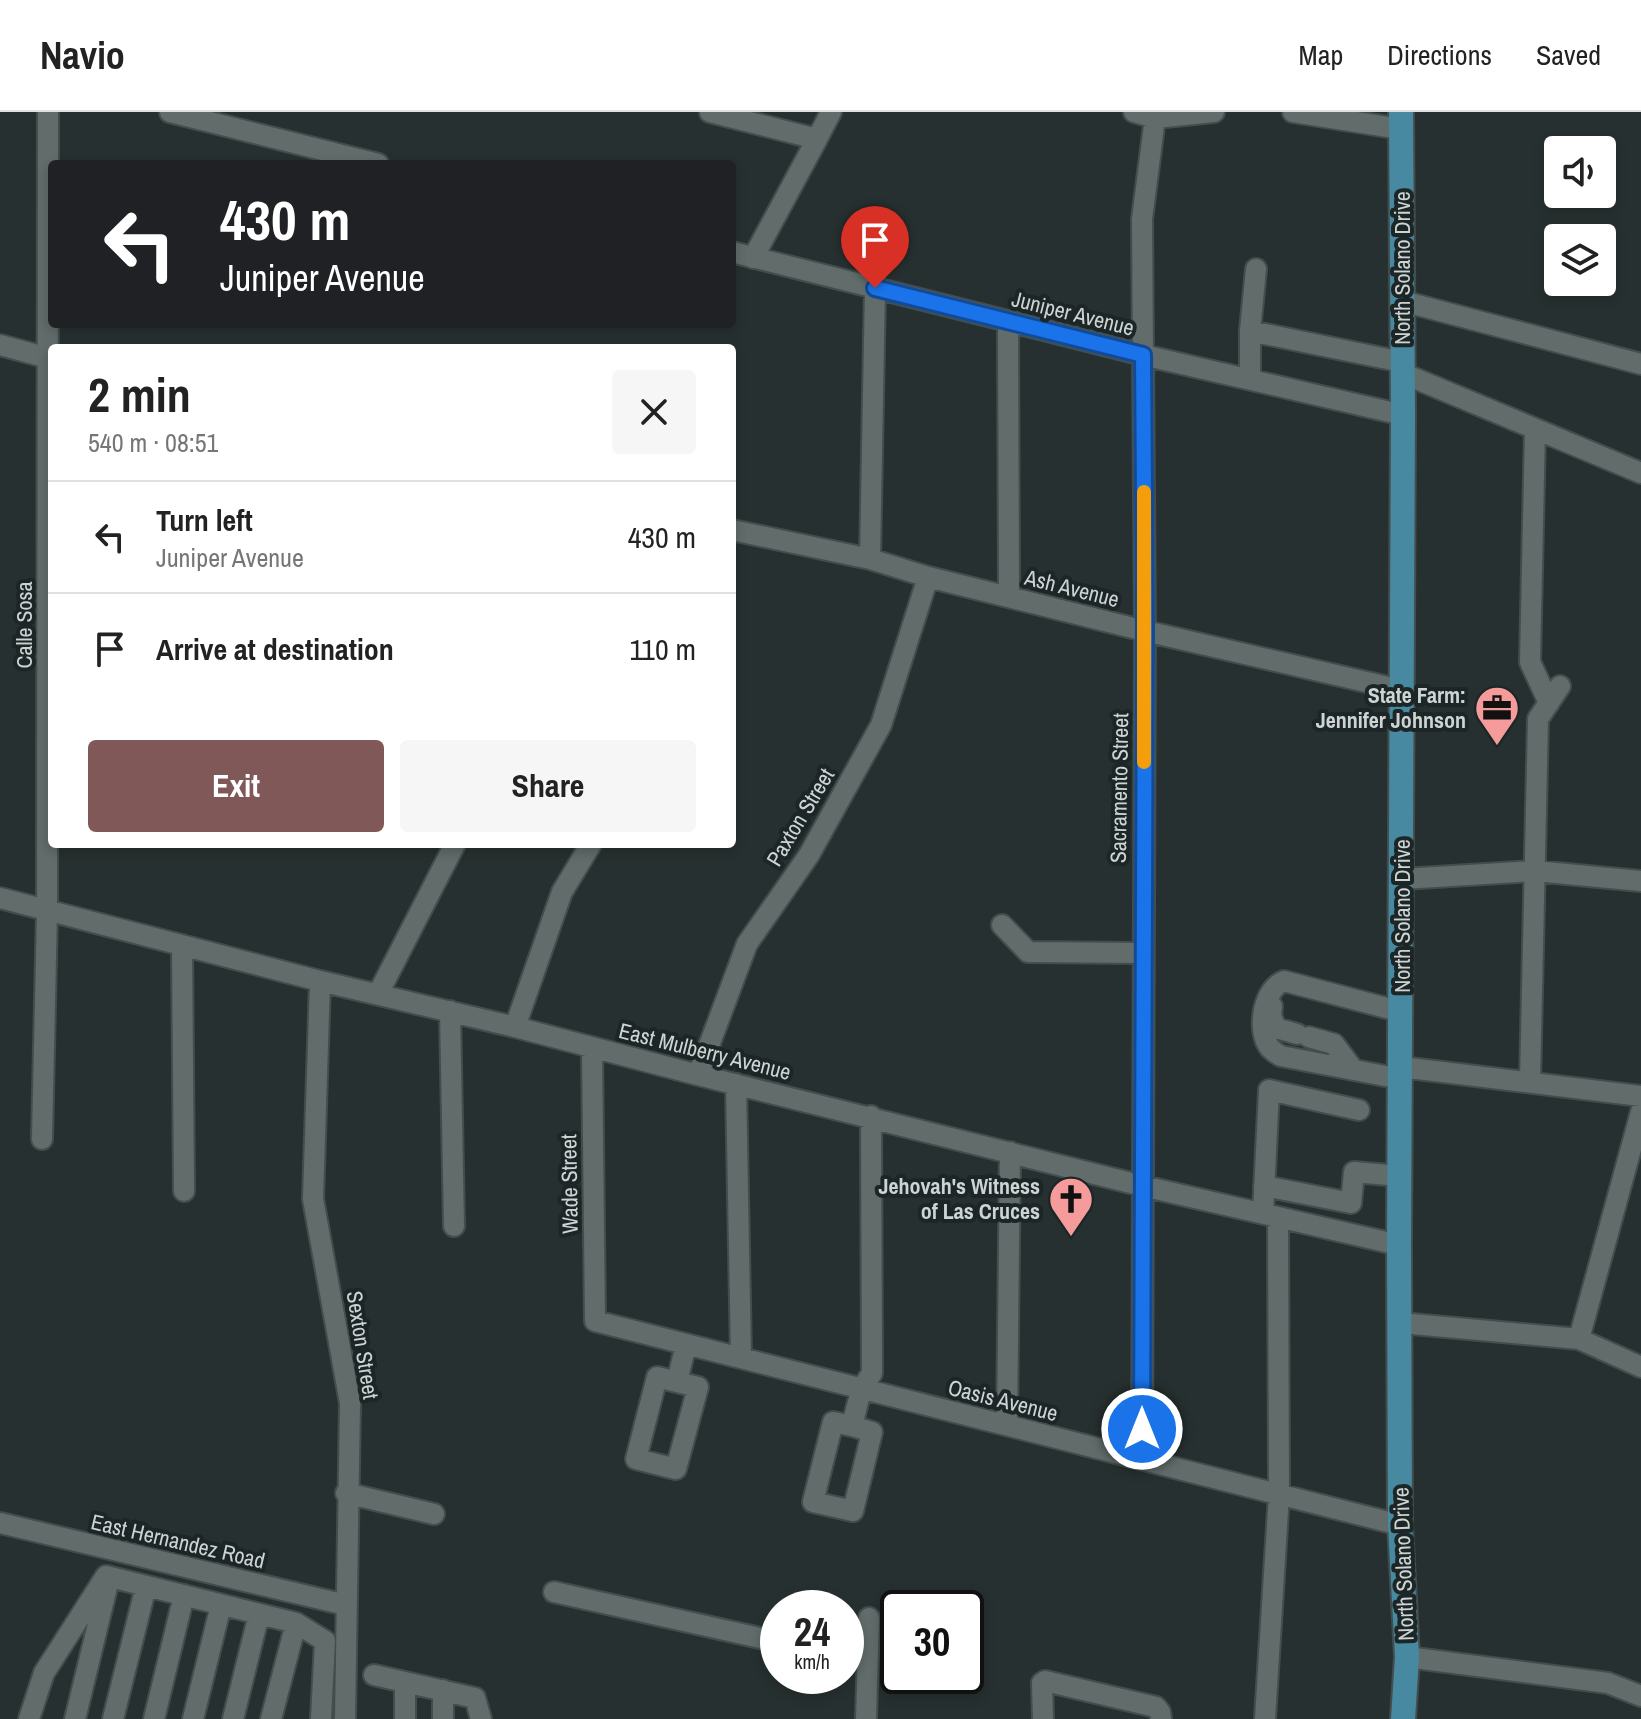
<!DOCTYPE html>
<meta charset="utf-8">
<style>
:root{--surface:#fff;--page:#f6f6f6;--text:#222;--muted:#767676;--line:#e0e0e0;--accent:#815858}
body{margin:0;font-family:"Archivo Narrow",sans-serif;background:var(--page);color:var(--text);height:100vh;display:flex;flex-direction:column;font-size:30px;white-space:nowrap}
*{box-sizing:border-box;margin:0}
p{font-size:26px;color:var(--muted)}
.icon{flex:none;width:44px;height:44px;fill:none;stroke:currentColor;stroke-width:2;stroke-linecap:round;stroke-linejoin:round}
.map{position:relative;flex:1;overflow:hidden}
.details{position:absolute;left:48px;top:232px;width:688px;height:504px;display:flex;flex-direction:column;background:var(--surface);border-radius:8px;box-shadow:0 4px 12px #0003}
.details>*{flex:none}
.banner{position:absolute;left:48px;top:48px;width:688px;height:168px;border-radius:8px;box-shadow:0 4px 12px #0003;background:#202124;color:#fff;overflow:hidden}
.buttons{position:absolute;left:1544px;top:24px;display:grid;gap:16px}
.buttons a{display:grid;place-items:center;width:72px;height:72px;border-radius:8px;background:var(--surface);box-shadow:0 4px 12px #0003;font-size:40px}
.speed{position:absolute;left:760px;top:1478px;display:flex;gap:16px;font-size:40px;font-weight:700;text-align:center}
.speed>*{display:grid;place-content:center;width:104px;height:104px;border-radius:50%;background:var(--surface);box-shadow:0 4px 12px #0003;line-height:1}
.speed small{font-size:20px;font-weight:400}
.speed .limit{border:4px solid #111;border-radius:12px;background:#fff;color:#111}
.pin{position:absolute;display:grid;place-items:center;width:68px;height:68px;color:#fff;margin:-82px -34px;border-radius:50% 50% 50% 0;rotate:-45deg;box-shadow:0 0 8px #0007}
.pin .icon{rotate:45deg}
.me{position:absolute;width:88px;margin:-44px;rotate:0deg;stroke-linejoin:round;filter:drop-shadow(0 0 6px #0008)}
.turn{display:flex;align-items:center;gap:28px;height:168px;padding:0 40px;font-size:36px}
.turn .icon{width:104px;height:104px;stroke-width:2.5}
.turn b{display:block;font-size:56px;line-height:68px}
.round{display:grid;place-items:center;flex:none;width:84px;height:84px;border-radius:8px;background:var(--page)}
.overview{display:flex;align-items:center;justify-content:space-between;height:136px;padding:0 40px}
h1{font-size:48px;font-weight:700;line-height:60px}
.button{display:flex;gap:16px;margin-top:auto;padding:16px 40px}
.button a{flex:1;height:92px;border-radius:8px;background:var(--accent);color:#fff;font-size:32px;font-weight:700;line-height:92px;text-align:center}
.button a+a{background:var(--page);color:var(--text)}
ul{padding:0;list-style:none}
li{display:flex;align-items:center;gap:24px;height:112px;padding:0 40px;border-top:2px solid var(--line)}
li div{flex:1}
li b{display:block;font-size:30px}
li em{font-style:normal}
header{display:flex;align-items:center;gap:48px;box-sizing:border-box;height:112px;padding:0 40px;background:var(--surface);border-bottom:2px solid var(--line)}
header strong{font-size:38px}
nav{display:flex;gap:44px;margin-inline-start:auto;font-size:28px}
.map>svg:first-child{display:block}
</style>
<header>
<strong>Navio</strong>
<nav><a>Map</a><a>Directions</a><a>Saved</a></nav>
</header>
<div class="map">
<svg width="1641" height="1607" viewBox="0 0 1641 1607">
<rect width="100%" height="100%" fill="#273030"/>
<g fill="none" stroke-linecap="round" stroke-linejoin="round">
<g stroke="#444d4d" stroke-width="24">
<path id="minor" d="M170,0L378,52
M710,0L817,27L753,146
M1134,0L1155,6L1214,0
M1293,0L1401,17
M817,27L831,0
M732,140L1143,243L1403,303
M1402,189L1641,252
M1008,209L1009,485
M1250,219L1256,157
M0,233L52,247
M1402,261L1641,361
M1250,267V219L1402,250
M1535,317L1530,550L1549,591
M732,418L870,447L928,465L1145,519L1401,578
M870,447L875,176
M1402,767L1535,759L1641,769
M0,786L320,869L515,915L698,963L1143,1074L1399,1133
M1002,813L1028,840L1142,841
M182,833L184,1079
M320,869L313,1087L350,1291L345,1607
M378,882L455,732
M1272,894L1271,904L1276,916L1297,922
M450,899L454,1114
M515,915L562,780L591,732
M1309,925L1334,932L1352,956
M592,935L595,1209L1400,1413
M1401,955L1641,984
M698,963L747,832L809,743L881,613L928,465
M1401,967L1281,944C1277,942 1273,939 1270,936C1256,919 1263,877 1284,869L1402,900
M1530,970L1538,607L1560,574
M736,972L741,1246
M42,1027L47,799L48,0
M1264,1074L1351,1091L1354,1060L1400,1064
M1263,1101L1269,978L1359,998
M1401,1211L1579,1227L1641,1255
M1579,1227L1641,1000
M677,1270L698,1275L676,1357L636,1347L657,1265L677,1270L686,1232
M1007,1313L1010,1040
M852,1314L872,1320L853,1399L813,1390L833,1310L852,1314L861,1278L872,1261L871,1004
M1142,1347L1145,519L1142,107L1155,6
M346,1381L434,1402
M0,1411L346,1493
M554,1480L778,1530
M1407,1545L1608,1571L1641,1584
M374,1563L475,1586L481,1607
M405,1570V1607
M443,1578V1607
M29,1607L44,1561L106,1464L296,1511L325,1529L321,1607
M75,1607L108,1471
M113,1607L146,1474
M154,1607L184,1483
M193,1607L221,1493
M233,1607L259,1502
M271,1607L296,1511
M866,1607L869,1506
M1043,1607L1042,1571L1045,1569L1156,1595L1160,1600L1161,1607
M1265,1607L1279,1382L1278,1105"/>
</g>
<g stroke="#444d4d" stroke-width="28">
<path id="major" d="M1401,0L1403,303L1399,1133L1400,1413L1407,1545L1403,1607"/>
</g>
<use href="#minor" stroke="#616c6b" stroke-width="20"/>
<use href="#major" stroke="#4789a0" stroke-width="24"/>
</g>
<g fill="none" stroke-linecap="round" stroke-linejoin="round">
<g stroke="#114b97" stroke-width="20">
<path id="route" d="M875,176L1143,243L1145,519L1142,1317"/>
</g>
<use href="#route" stroke="#1a73e8" stroke-width="14"/>
<path stroke="#f59e0b" stroke-width="14" d="M1144,650V380"/>
</g>
<defs>
<g id="office-pin" transform="scale(2.3)"><path d="M0 17L-7.5 6A9.5 9.5 0 1 1 7.5 6Z" fill="#f59b9b" stroke="#1d2626"/><path d="M-6-3h4V-5.5h4V-3h4V5H-6ZM-1-4.5V-3h2v-1.5ZM-6 0V1H6V0Z" fill="#111"/></g>
<g id="church-pin" transform="scale(2.3)"><path d="M0 17L-7.5 6A9.5 9.5 0 1 1 7.5 6Z" fill="#f59b9b" stroke="#1d2626"/><path d="M-1.2-6h2.4v3.5h3.3v2.4h-3.3V6h-2.4V-.1h-3.3v-2.4h3.3Z" fill="#111"/></g>
</defs>
<g fill-rule="evenodd">
<use href="#office-pin" x="1497" y="596"/>
<use href="#church-pin" x="1071" y="1087"/>
</g>
<g text-anchor="middle" stroke-width="8" stroke-linejoin="round" paint-order="stroke">
<g font-size="22" fill="#ced4d4" stroke="#1d2626">
<text transform="translate(1402 156) rotate(-90)" y="8">North Solano Drive</text>
<text transform="translate(1073 201) rotate(14)" y="8">Juniper Avenue</text>
<text transform="translate(1072 476) rotate(14)" y="8">Ash Avenue</text>
<text transform="translate(24 513) rotate(-90)" y="8">Calle Sosa</text>
<text transform="translate(1119 676) rotate(-89)" y="8">Sacramento Street</text>
<text transform="translate(800 705) rotate(-59)" y="8">Paxton Street</text>
<text transform="translate(1402 804) rotate(-90)" y="8">North Solano Drive</text>
<text transform="translate(705 939) rotate(14)" y="8">East Mulberry Avenue</text>
<text transform="translate(569 1072) rotate(-91)" y="8">Wade Street</text>
<text transform="translate(363 1233) rotate(81)" y="8">Sexton Street</text>
<text transform="translate(1003 1288) rotate(14)" y="8">Oasis Avenue</text>
<text transform="translate(178 1429) rotate(13)" y="8">East Hernandez Road</text>
<text transform="translate(1403 1452) rotate(-92)" y="8">North Solano Drive</text>
</g>
<g font-size="22" font-weight="bold" fill="#ced4d4" stroke="#1d2626" text-anchor="end">
<text x="1466" y="591">State Farm:<tspan x="1466" dy="25">Jennifer Johnson</tspan></text>
<text x="1040" y="1082">Jehovah's Witness<tspan x="1040" dy="25">of Las Cruces</tspan></text>
</g>
</g>
</svg>
<div class="buttons">
<a><svg class="icon" aria-label="sound" viewBox="0 0 24 24"><path d="M4 9h4l5-4v14l-5-4H4zM17 9q2 3 0 6"/></svg></a>
<a><svg class="icon" aria-label="layers" viewBox="0 0 24 24"><path d="M12 4l9 5-9 5-9-5zM3 14l9 5 9-5"/></svg></a>
</div>
<div class="speed"><div>24<small>km/h</small></div><div class="limit">30</div></div>
<div class="pin" style="left:875px;top:176px;background:#d93025"><svg class="icon" aria-label="arrive" viewBox="0 0 24 24"><path d="M6 21V4h12l-3 4 3 4H6"/></svg></div>
<svg class="me" style="left:1142px;top:1317px" viewBox="-20 -20 40 40"><circle r="17" fill="#1a73e8" stroke="#fff" stroke-width="3"/><path d="M0-11L8 9 0 5-8 9z" fill="#fff"/></svg>
<div class="banner">
<div class="turn"><svg class="icon" aria-label="left" viewBox="0 0 24 24"><path d="M17 20v-9H6M10 6l-5 5 5 5"/></svg><div><b>430 m</b>Juniper Avenue</div></div>
</div>
<section class="details">
<div class="overview"><div><h1>2 min</h1><p>540 m · 08:51</p></div><a class="round"><svg class="icon" aria-label="close" viewBox="0 0 24 24"><path d="M6 6l12 12M18 6L6 18"/></svg></a></div>
<ul>
<li><svg class="icon" aria-label="left" viewBox="0 0 24 24"><path d="M17 20v-9H6M10 6l-5 5 5 5"/></svg><div><b>Turn left</b><p>Juniper Avenue</p></div><em>430 m</em></li>
<li><svg class="icon" aria-label="arrive" viewBox="0 0 24 24"><path d="M6 21V4h12l-3 4 3 4H6"/></svg><div><b>Arrive at destination</b></div><em>110 m</em></li>
</ul>
<div class="button"><a>Exit</a><a>Share</a></div>
</section>
</div>
